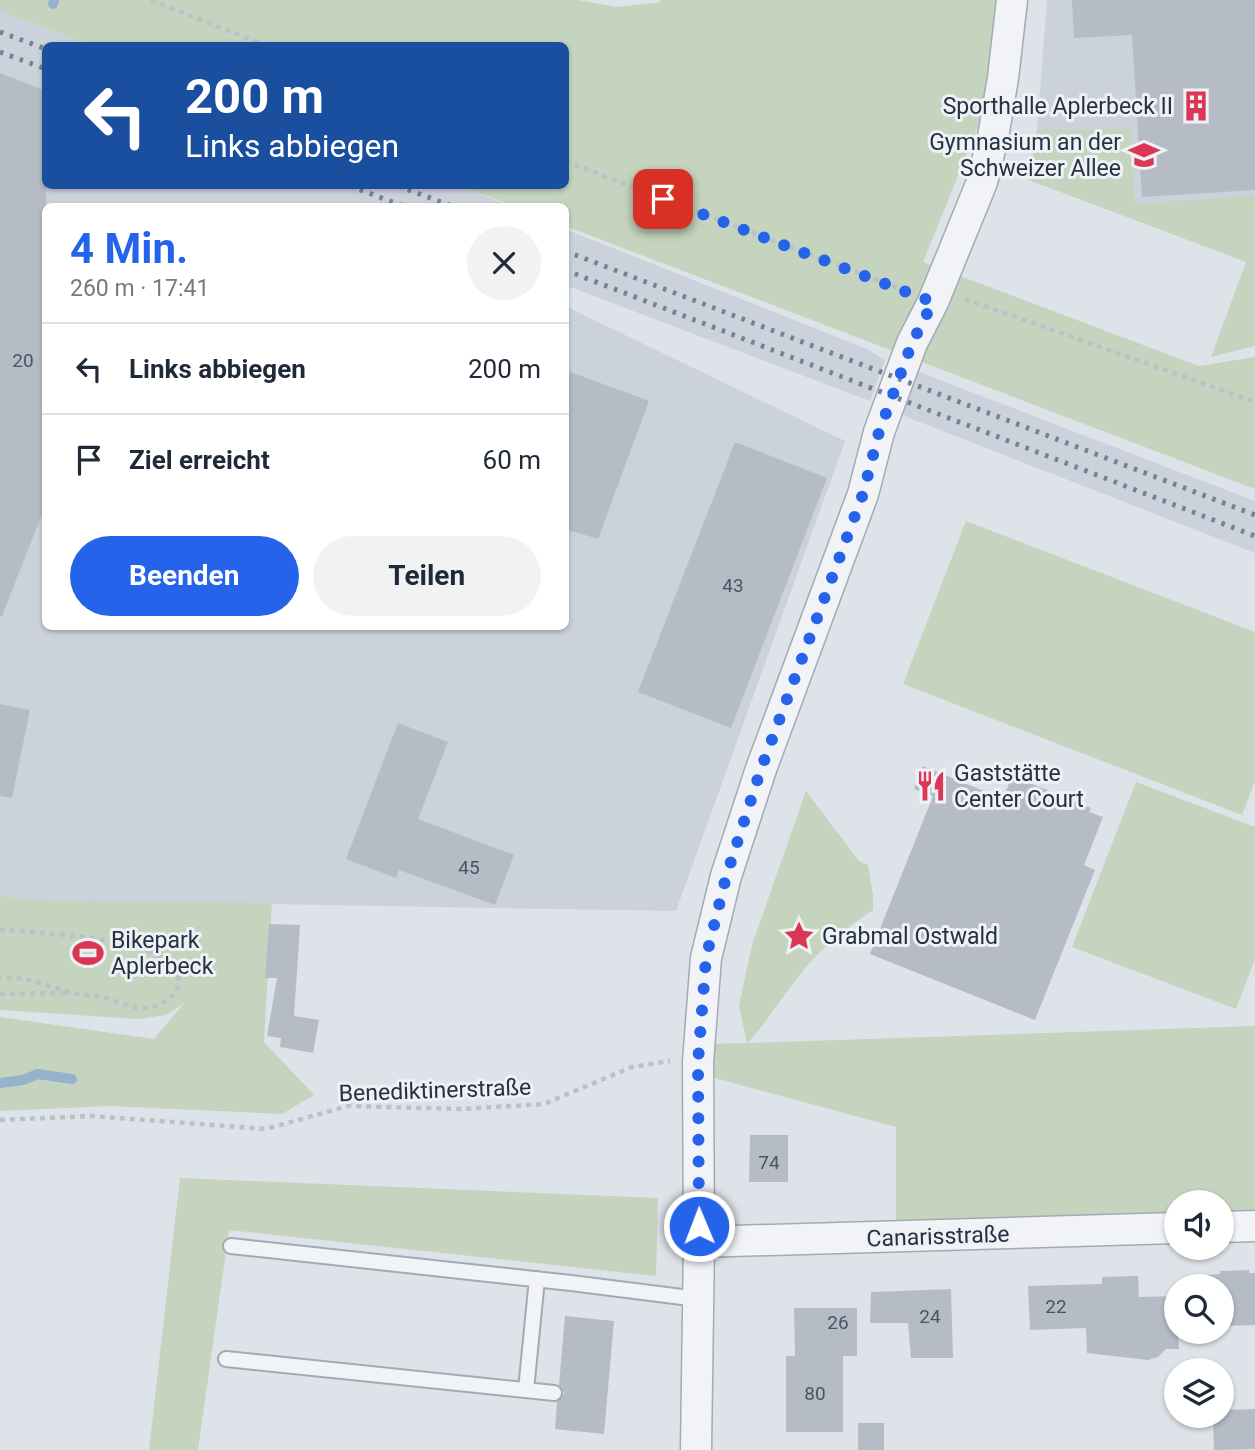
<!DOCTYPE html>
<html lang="de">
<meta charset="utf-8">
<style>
:root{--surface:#fff;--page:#f2f2f3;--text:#1f2937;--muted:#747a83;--line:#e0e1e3;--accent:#2563eb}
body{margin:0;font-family:Roboto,sans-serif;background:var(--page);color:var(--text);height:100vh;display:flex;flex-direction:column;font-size:26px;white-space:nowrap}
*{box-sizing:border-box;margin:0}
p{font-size:23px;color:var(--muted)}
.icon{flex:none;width:38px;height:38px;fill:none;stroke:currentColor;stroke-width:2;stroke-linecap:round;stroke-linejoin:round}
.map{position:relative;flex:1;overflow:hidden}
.details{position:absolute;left:42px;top:203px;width:527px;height:427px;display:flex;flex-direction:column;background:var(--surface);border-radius:10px;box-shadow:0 2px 5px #0004}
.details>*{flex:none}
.hud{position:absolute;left:42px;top:42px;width:527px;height:147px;border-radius:10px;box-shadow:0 2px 5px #0004;background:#1a4fa0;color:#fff;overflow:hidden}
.tools{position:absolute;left:1164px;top:1190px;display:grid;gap:14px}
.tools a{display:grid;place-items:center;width:70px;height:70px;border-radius:50%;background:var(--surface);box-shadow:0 2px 5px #0004;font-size:35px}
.pin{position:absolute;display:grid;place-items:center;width:60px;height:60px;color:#fff;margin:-30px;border-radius:14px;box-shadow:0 4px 10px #0006}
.me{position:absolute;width:77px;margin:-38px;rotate:359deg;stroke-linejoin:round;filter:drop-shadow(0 0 5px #0008)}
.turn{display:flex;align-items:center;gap:24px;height:147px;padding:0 28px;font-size:32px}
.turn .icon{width:91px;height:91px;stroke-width:2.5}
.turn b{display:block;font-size:49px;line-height:60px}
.round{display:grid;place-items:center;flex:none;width:74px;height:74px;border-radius:37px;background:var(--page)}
.headline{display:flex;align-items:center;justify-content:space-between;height:119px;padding:0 28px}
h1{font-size:42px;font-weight:700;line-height:52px;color:var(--accent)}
.button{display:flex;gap:14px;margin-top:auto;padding:14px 28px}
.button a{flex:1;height:80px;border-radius:42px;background:var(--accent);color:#fff;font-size:28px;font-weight:700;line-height:80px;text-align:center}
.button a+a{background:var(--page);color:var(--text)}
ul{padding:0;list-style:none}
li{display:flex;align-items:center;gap:21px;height:91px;padding:0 28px;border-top:2px solid var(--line)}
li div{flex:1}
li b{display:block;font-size:26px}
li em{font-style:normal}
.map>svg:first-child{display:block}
</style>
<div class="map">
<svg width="1255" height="1450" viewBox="0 0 1255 1450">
<rect width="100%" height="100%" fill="#dee3e9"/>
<path fill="#ccd2db" d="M1047,0H1255V260L1247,262L1029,180L1037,130Z
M0,11L89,45L46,46V186H459L510,206H46V626H565V306L845,441L676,911L28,900L0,895Z
M565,229L867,349L885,360L870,401L565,285Z
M914,370L1255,501V553L909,418L899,412Z"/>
<path fill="#c4d4be" d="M0,0H578L617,7L661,2V0H1007L995,85L923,262L1199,366L1255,357V489L565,226V206H514L459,186H565V46L89,45L0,11Z
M1130,129L1135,204L1255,195V346L1211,357L1246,262L1029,180L1037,130Z
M966,521L1255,632V781L1242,815L903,684Z
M1136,782L1255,827V959L1236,1009L1072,947Z
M806,791L859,861L868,865L873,895V910C849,926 826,944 807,966C786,991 769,1019 748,1043L1255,1026V1216L1222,1217V1202H1176V1219L896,1231V1127L707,1076L709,1044L747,1043L739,1006L752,945Z
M0,895L28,900L272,903L264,1042L314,1095L282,1114L109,1106L0,1111V1017L154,1039L184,1003L166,1015L138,1019L0,1010Z
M180,1178L658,1198L656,1276L229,1230L198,1450H149Z"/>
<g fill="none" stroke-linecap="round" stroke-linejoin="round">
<path stroke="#96b2cd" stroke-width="10" d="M53,4L54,0
M0,1083L23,1080L38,1074L72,1079"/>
</g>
<path fill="#b5bcc6" d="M1072,0H1255V190L1142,197L1132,35L1074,38Z
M0,73L46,91V504L2,616H0Z
M565,370L649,401L598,539L565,529Z
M735,442L827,478L731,728L638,692Z
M0,704L30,710L12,798L0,796Z
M398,723L448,742L418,819L514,855L495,905L399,870L396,878L346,859Z
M923,766L1003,799L1012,776L1091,808L1089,812L1103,817L1084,865L1095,870L1035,1020L870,954L933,796L914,789Z
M269,924L300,925L294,1016L319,1020L313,1053L280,1047L281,1038L267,1036L277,978H265Z
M750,1135H788V1182H749Z
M1249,1270V1273H1255V1325L1222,1326V1286H1206V1275L1220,1274V1271Z
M1138,1276L1139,1297L1176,1296V1332H1178L1179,1349H1166L1158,1357L1148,1360L1087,1353L1086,1328L1030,1330L1028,1286L1102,1284V1277Z
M951,1289L953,1358H911L908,1323H870L871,1292Z
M794,1308H857V1356H843V1432H786V1356H795Z
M565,1316L614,1321L604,1434L555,1429L557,1402L564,1393L559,1385Z
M1255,1409V1449L1214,1450L1213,1416H1222V1412H1227V1410Z
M858,1423H884V1450H858Z"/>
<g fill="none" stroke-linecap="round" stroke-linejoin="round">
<g stroke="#a3aab3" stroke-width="18">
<path id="lane" d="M231,1246L571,1283L698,1299
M226,1359L554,1393
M526,1390L537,1279"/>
</g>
<g stroke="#a3aab3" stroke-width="33">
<path id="street" d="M1222,1227L1255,1226
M699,1242L1176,1228
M696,1450L699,1242L698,1062L706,958L726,876L761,769L863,494L879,432L912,343L933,302L982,182L993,137L1003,78L1012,0"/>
</g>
<path stroke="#bcc1c8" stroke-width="4.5" stroke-dasharray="5 5" stroke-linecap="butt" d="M151,0L267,46
M565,161L906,291
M965,299L1255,402
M0,930C36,932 149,938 172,965C190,986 168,1006 147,1008C133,1009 118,1001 105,998C95,995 84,996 73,993C59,990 46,984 32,981C22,978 11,978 0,977
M0,994L66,993
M0,1120L91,1116L266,1129L348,1106L462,1109L544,1104L632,1067L670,1061"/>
<use href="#lane" stroke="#f1f3f7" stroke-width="14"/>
<use href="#street" stroke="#f1f3f7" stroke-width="30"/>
<path stroke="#768294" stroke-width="5" stroke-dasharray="3.5 7" stroke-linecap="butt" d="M0,32L46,49
M0,52L46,69
M350,186L403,206
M398,186L452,206
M565,251L1255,515
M565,270L1255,536"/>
</g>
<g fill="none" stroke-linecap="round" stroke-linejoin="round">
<path stroke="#2563eb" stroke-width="12" stroke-dasharray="0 21.6" d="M663,199L933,302L912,343L879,432L863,494L761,769L726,877L706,958L698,1062L699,1226"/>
</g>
<defs>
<g id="building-bare" transform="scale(2.415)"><path d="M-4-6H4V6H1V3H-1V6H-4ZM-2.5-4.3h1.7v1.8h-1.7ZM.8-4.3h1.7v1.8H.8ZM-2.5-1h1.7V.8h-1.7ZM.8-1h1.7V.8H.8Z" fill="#da3754" stroke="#eef2f6" stroke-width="2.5" paint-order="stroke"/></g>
<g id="school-bare" transform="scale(2.415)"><path d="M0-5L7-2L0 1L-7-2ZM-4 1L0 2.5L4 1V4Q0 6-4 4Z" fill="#da3754" stroke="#eef2f6" stroke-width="2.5" paint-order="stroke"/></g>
<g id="restaurant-bare" transform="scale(2.415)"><path d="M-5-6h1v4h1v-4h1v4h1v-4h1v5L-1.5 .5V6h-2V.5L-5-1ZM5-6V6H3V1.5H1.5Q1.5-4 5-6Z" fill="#da3754" stroke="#eef2f6" stroke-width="2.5" paint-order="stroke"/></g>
<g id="sight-bare" transform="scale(2.415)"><path d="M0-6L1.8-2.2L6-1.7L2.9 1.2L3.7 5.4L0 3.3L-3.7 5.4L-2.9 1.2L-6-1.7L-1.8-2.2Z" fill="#da3754" stroke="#eef2f6" stroke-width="2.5" paint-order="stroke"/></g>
<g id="stadium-bare" transform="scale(2.415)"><path d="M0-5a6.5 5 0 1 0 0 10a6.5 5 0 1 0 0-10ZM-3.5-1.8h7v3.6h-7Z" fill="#da3754" stroke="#eef2f6" stroke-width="2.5" paint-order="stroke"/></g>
</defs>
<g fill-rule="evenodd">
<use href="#building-bare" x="1196" y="106"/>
<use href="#school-bare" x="1144" y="155"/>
<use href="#restaurant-bare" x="931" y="786"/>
<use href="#sight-bare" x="799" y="936"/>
<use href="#stadium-bare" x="88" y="953"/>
</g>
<g text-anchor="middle" stroke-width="6" stroke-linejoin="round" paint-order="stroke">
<g font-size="19" fill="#4a5462">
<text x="23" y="367">20</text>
<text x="733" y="592">43</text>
<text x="469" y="874">45</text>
<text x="769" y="1169">74</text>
<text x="1056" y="1313">22</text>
<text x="930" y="1323">24</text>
<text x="838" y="1329">26</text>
<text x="815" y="1400">80</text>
</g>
<g font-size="23" fill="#263141" stroke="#eef2f6" text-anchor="start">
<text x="1173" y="114" text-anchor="end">Sporthalle Aplerbeck II</text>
<text x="1121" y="150" text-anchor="end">Gymnasium an der<tspan x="1121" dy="26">Schweizer Allee</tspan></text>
<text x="954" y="781">Gaststätte<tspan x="954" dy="26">Center Court</tspan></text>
<text x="822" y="944">Grabmal Ostwald</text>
<text x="111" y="948">Bikepark<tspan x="111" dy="26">Aplerbeck</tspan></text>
</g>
<g font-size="23" fill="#263141" stroke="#eef2f6">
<text transform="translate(435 1090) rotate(-2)" y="8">Benediktinerstraße</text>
<text transform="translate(938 1236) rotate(-2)" y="8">Canarisstraße</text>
</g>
</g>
</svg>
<div class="tools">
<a><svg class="icon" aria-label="sound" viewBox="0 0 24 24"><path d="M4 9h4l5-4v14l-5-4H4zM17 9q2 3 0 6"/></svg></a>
<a><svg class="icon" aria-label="search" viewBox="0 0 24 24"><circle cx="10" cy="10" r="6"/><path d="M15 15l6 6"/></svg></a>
<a><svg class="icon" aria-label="layers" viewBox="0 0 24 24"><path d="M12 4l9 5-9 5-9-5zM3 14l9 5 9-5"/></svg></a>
</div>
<div class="pin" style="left:663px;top:199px;background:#d93025"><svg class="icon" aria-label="arrive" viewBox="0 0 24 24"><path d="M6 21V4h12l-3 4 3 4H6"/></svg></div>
<svg class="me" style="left:699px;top:1226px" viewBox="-20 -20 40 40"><circle r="17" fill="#2563eb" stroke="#fff" stroke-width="3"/><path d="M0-11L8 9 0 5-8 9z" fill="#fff"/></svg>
<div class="hud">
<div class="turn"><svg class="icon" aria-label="left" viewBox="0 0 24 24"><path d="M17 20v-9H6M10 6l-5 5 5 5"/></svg><div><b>200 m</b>Links abbiegen</div></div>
</div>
<section class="details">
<div class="headline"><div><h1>4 Min.</h1><p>260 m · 17:41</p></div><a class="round"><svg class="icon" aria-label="close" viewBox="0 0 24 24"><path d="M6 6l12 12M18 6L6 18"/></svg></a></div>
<ul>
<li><svg class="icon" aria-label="left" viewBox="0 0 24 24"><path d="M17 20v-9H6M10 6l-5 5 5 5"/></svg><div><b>Links abbiegen</b></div><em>200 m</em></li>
<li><svg class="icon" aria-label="arrive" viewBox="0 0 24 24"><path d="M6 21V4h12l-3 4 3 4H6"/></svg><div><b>Ziel erreicht</b></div><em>60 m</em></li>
</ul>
<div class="button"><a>Beenden</a><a>Teilen</a></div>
</section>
</div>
